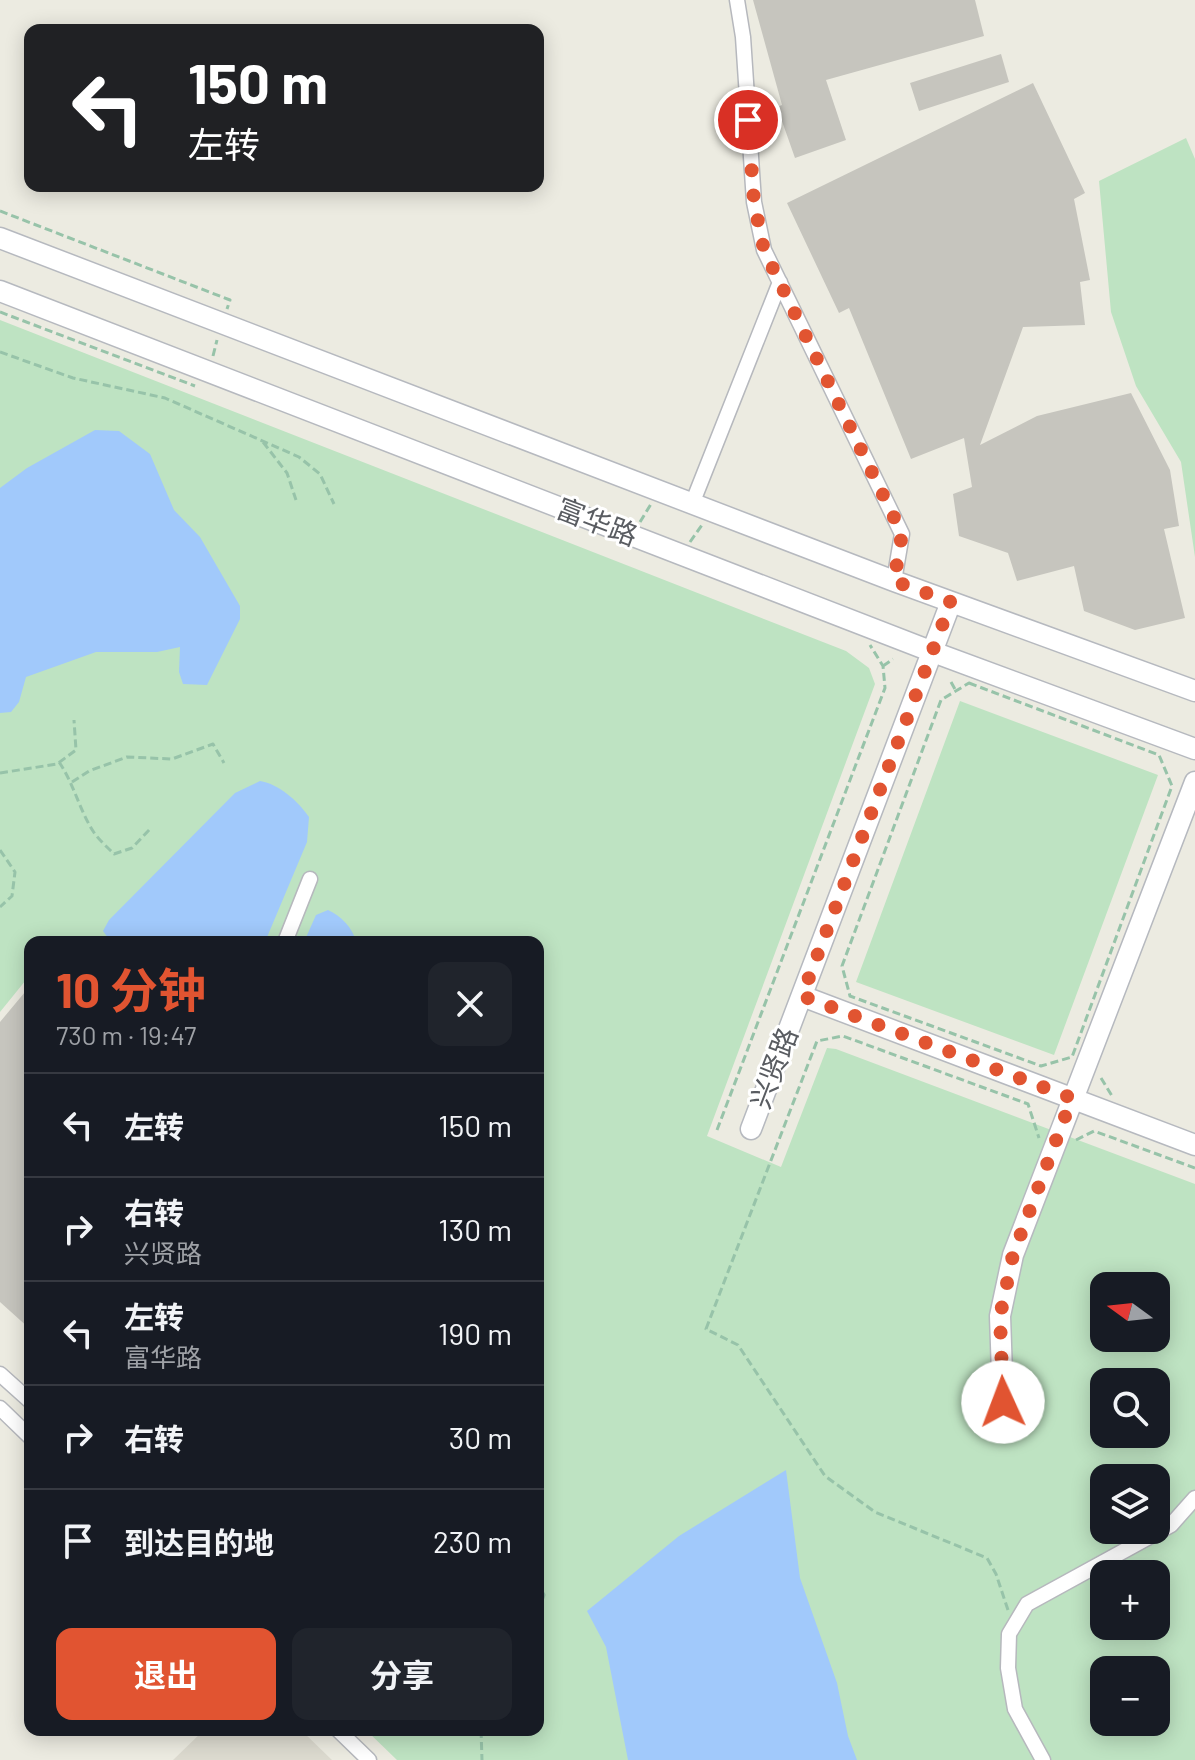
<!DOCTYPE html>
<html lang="zh">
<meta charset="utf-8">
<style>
:root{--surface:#171b24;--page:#20242c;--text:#f1f3f6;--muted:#9ea1a6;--line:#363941;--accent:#e15431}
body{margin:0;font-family:Barlow,"Noto Sans SC",sans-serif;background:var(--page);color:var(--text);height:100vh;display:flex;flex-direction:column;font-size:30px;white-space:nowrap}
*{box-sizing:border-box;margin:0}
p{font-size:26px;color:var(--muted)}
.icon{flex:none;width:44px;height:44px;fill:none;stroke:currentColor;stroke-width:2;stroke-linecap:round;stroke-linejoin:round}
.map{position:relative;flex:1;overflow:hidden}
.side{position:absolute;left:24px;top:936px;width:520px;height:800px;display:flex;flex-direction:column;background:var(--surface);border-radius:16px;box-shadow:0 4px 20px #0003}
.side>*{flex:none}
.top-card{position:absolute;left:24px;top:24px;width:520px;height:168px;border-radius:16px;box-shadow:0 4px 20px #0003;background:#202124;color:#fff;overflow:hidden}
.needle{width:52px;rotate:285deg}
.tools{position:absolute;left:1090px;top:1272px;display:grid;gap:16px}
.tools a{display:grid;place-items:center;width:80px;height:80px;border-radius:16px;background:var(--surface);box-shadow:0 4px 20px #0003;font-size:40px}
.pin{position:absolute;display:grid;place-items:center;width:68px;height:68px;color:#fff;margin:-34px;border:4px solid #fff;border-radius:50%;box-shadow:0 2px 8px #0007}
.me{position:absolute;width:88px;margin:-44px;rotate:358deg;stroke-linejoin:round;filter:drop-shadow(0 0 6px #0008)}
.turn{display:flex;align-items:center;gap:28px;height:168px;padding:0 32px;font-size:36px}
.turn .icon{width:104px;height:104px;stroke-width:2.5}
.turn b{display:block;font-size:56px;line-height:68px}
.round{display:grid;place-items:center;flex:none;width:84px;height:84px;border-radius:16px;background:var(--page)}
.summary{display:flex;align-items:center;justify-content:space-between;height:136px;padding:0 32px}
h1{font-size:48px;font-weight:700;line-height:60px;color:var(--accent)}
.action{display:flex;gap:16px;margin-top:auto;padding:16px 32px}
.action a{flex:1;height:92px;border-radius:16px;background:var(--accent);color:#fff;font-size:32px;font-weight:700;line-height:92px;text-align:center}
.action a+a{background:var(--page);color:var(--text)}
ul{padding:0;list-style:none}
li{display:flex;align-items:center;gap:24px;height:104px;padding:0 32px;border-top:2px solid var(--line)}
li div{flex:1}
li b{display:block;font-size:30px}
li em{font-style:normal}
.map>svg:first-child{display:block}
</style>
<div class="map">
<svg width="1195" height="1760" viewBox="0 0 1195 1760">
<rect width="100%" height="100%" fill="#ecebe1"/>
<path fill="#dcdacf" d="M204,1730H301L332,1760H173Z"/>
<path fill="#bee3c2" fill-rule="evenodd" d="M1186,138L1195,159V557L1181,462L1136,386L1111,312L1099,181Z
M0,320L846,651L869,668L875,684L707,1136L781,1167L827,1048L836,1049L1195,1184V1760H397L366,1730H538V942H30V975L0,1012ZM1104,1286H1156V1338H1104ZM1104,1382H1156V1434H1104ZM1104,1478H1156V1530H1104ZM1104,1574H1156V1626H1104ZM1104,1670H1156V1722H1104Z
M960,701L1158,775L1054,1055L856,982Z"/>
<path fill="#a1c9fb" d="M95,430L119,431L150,454L174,510L200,537L240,606V619L207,685L183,684L179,672L180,647L157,652H96L26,677L19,702L11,712L0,713V488L27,468Z
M260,781C279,784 298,801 309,817L307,842L265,942H111L103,931L109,920L235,793Z
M328,910C341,916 353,928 356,942H304L316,915Z
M786,1470L800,1578L837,1683L848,1736L857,1760H628L606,1647L587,1611L679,1536Z"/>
<path fill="#c6c5be" d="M753,0H975L984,36L826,80L846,140L795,158L777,107L782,105Z
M1001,54L1009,82L919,111L910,83Z
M1033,83L1085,193L1074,199L1090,280L1080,282L1085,325L1023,327L980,445L1037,416L1131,393L1170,470L1179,526L1164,529L1185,618L1135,630L1084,611L1074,566L1017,581L1008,553L959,536L953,494L972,487L964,438L911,459L849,308L839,313L787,203Z
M30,986V1329L0,1302V1022Z"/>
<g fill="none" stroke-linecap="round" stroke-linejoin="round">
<g stroke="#b6b8bd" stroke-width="17">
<path id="street" d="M737,0L743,37L754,202L764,250L902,534L894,581
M692,504L780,282
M285,942L310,879
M0,1374L30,1401
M0,1408L30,1437
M338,1730L369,1760
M1043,1760L1015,1709L1008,1668L1009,1634L1027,1604L1171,1525L1195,1498"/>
</g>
<g stroke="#b6b9bf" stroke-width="23">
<path id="secondary" d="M0,238L894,581L1195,691
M0,291L933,652L1195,749
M802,996L1195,1145
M751,1129L951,602
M1003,1402L1000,1316L1013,1255L1195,782"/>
</g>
<path stroke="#97c3a9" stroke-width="3" stroke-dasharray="8 4" stroke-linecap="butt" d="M0,211L230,300L227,309
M0,312L195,386
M0,352L73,378L165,398L299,457L320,474L334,504
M213,356L217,340
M263,442L287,473L296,500
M640,522L651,504
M690,542L702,525
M883,666L893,659
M951,682L956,691
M969,683L1159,755L1172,786L1072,1057L1041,1066L850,996L842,966L941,700Z
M59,762C74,784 79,809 93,831C98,839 107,847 114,854L132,848L151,828
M0,773L57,764L76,750L74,720
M72,782L89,771L127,757L172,759L213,744L224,763
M0,850L15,872L12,896L0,907
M1101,1078L1112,1096
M717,1130L885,688L883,666L870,645
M1076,1140L1094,1131L1195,1168
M538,1582L544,1595L538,1613
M1008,1610L996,1574L987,1558L875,1512L825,1476L738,1345L706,1329L817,1041L843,1036L1028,1104L1039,1138
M481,1730L482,1760"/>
<use href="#street" stroke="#fff" stroke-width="14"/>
<use href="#secondary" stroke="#fff" stroke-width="20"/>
</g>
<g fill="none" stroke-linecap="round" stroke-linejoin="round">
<path stroke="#e15431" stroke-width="14" stroke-dasharray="0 25.2" d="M748,120L754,202L764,250L902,534L894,581L951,602L802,996L1072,1098L1013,1255L1000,1316L1003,1402"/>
</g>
<g text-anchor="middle" stroke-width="6" stroke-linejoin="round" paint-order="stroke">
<g font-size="28" fill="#595c61" stroke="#fff">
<text transform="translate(597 522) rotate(21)" y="10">富华路</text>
<text transform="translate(774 1068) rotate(-69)" y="10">兴贤路</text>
</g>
</g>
</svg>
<div class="tools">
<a><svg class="needle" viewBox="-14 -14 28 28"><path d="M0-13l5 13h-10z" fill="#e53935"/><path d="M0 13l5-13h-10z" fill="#9ea1a6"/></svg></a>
<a><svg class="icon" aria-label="search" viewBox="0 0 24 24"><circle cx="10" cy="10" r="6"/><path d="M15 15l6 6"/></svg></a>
<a><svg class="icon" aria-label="layers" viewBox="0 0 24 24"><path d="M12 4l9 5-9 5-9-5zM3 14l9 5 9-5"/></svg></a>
<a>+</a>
<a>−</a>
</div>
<div class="pin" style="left:748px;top:120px;background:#d93025"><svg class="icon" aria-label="arrive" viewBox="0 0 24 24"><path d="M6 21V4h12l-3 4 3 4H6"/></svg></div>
<svg class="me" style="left:1003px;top:1402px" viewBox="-20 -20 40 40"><circle r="19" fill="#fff"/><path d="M0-13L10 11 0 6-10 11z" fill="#e15431"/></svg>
<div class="top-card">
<div class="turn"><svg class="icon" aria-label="left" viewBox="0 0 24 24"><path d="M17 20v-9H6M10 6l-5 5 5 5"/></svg><div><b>150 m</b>左转</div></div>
</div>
<section class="side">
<div class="summary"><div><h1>10 分钟</h1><p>730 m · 19:47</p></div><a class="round"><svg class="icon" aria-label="close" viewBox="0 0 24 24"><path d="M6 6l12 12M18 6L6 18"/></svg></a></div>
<ul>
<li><svg class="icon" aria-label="left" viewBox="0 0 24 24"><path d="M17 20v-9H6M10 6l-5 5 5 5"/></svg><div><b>左转</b></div><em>150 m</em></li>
<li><svg class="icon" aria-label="right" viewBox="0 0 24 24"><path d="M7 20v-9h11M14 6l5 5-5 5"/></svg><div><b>右转</b><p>兴贤路</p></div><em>130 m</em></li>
<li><svg class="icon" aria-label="left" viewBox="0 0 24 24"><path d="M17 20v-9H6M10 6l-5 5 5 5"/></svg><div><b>左转</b><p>富华路</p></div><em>190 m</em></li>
<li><svg class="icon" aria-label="right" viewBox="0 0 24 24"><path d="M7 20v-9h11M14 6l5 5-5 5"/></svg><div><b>右转</b></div><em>30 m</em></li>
<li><svg class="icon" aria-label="arrive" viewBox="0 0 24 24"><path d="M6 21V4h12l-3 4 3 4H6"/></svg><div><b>到达目的地</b></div><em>230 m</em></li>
</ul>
<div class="action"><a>退出</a><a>分享</a></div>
</section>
</div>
